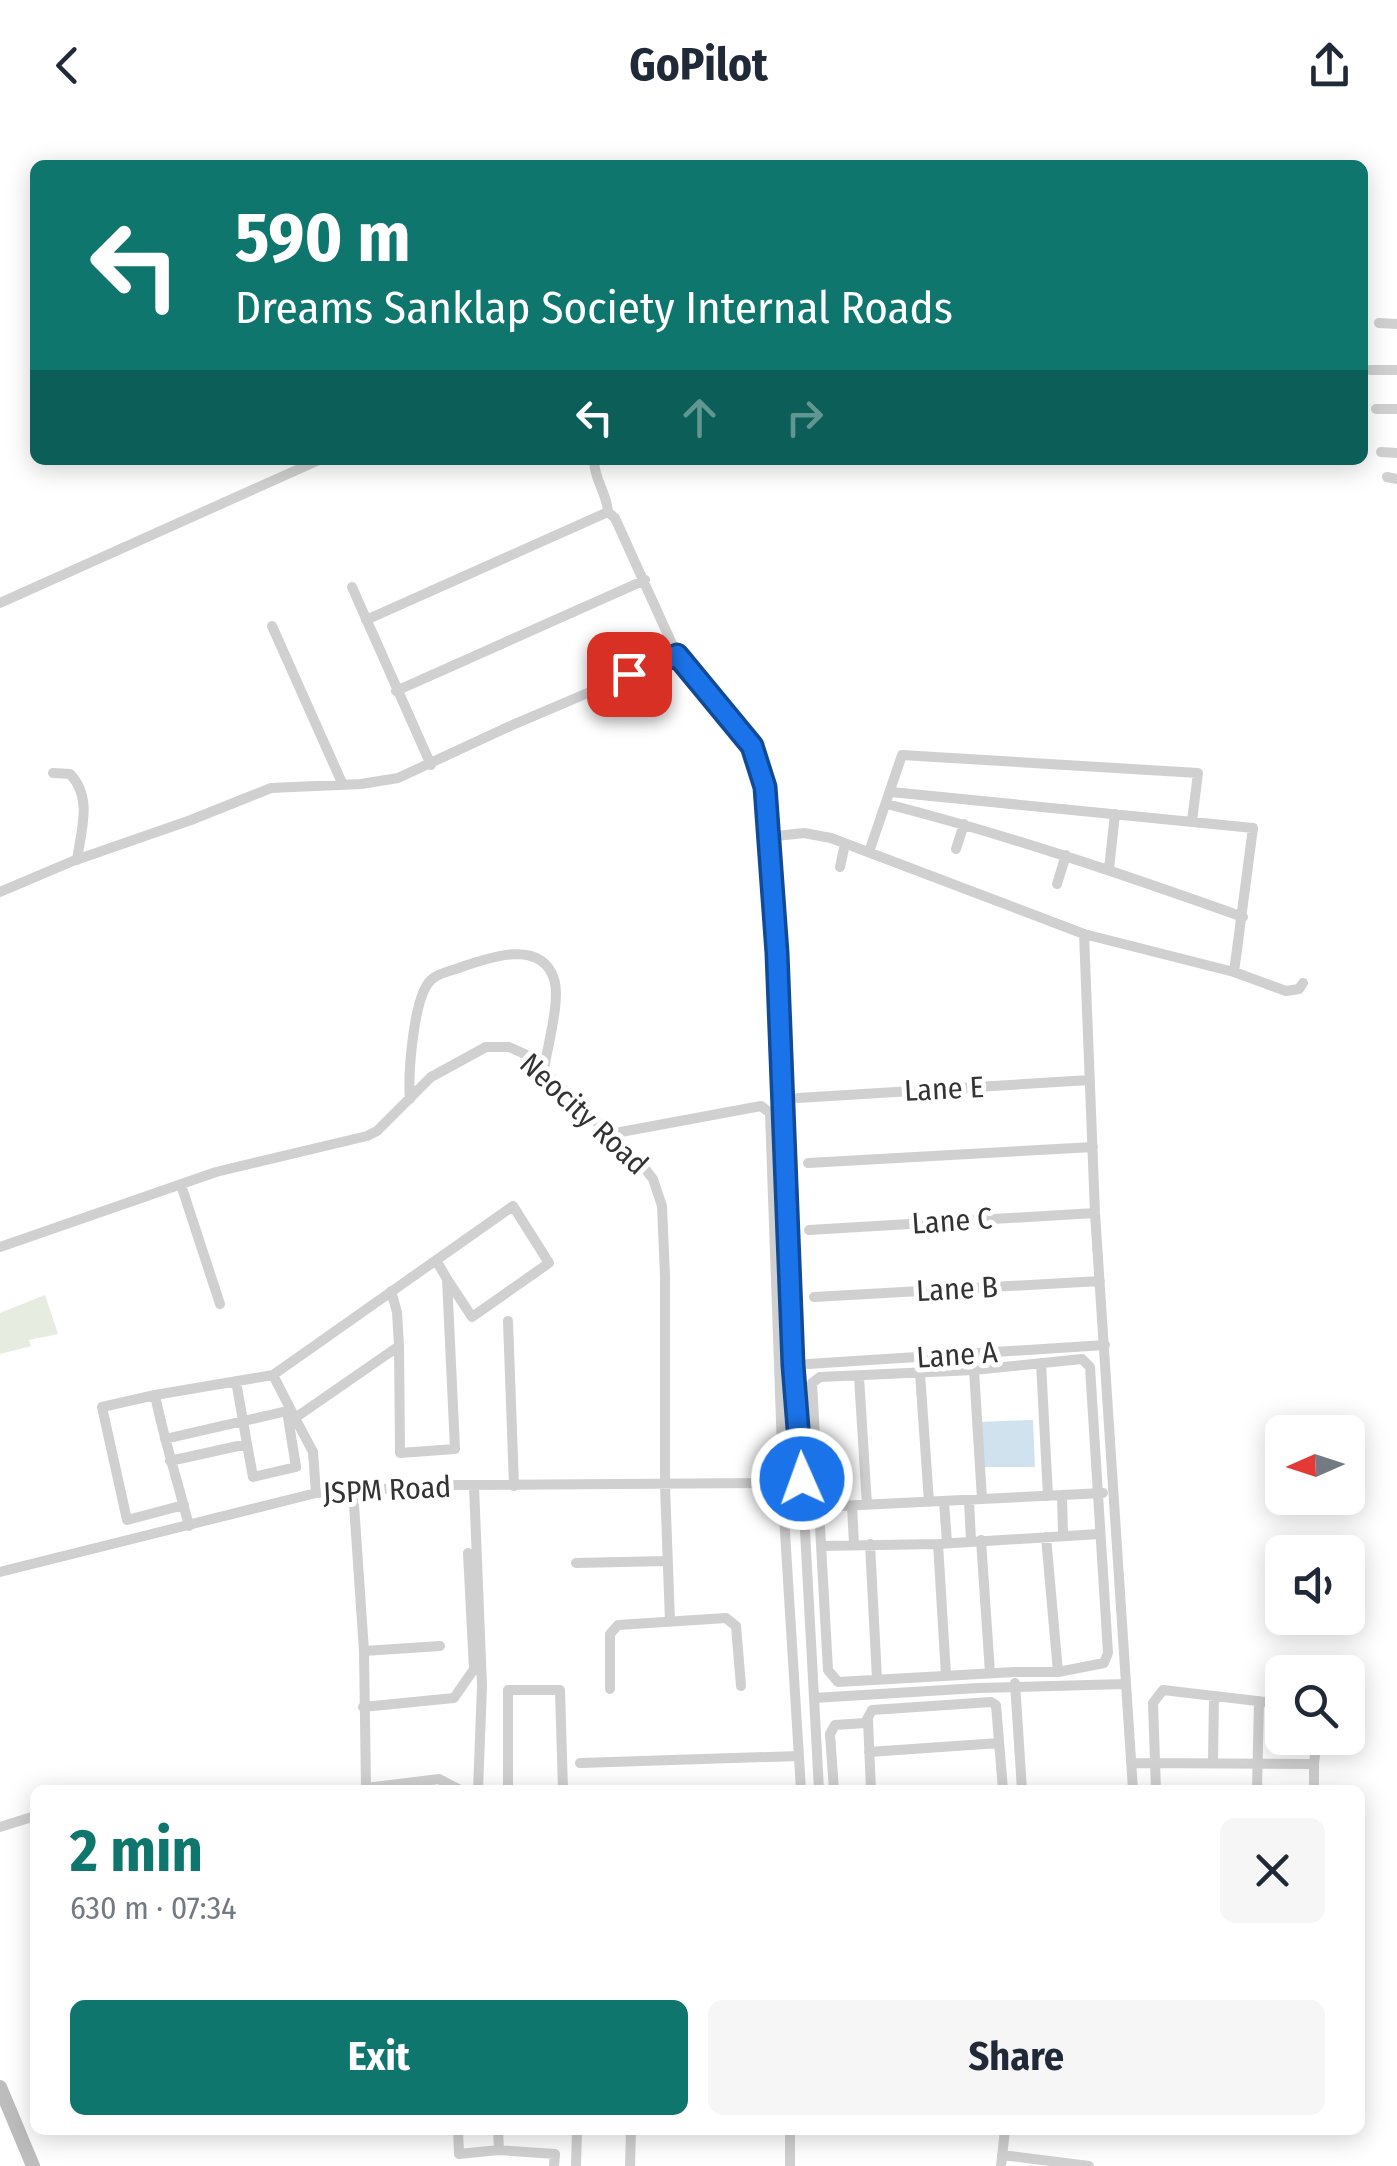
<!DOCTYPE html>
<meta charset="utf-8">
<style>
:root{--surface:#fff;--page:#f6f6f7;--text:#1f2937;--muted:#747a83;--accent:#0f766e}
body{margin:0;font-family:"Fira Sans Condensed",sans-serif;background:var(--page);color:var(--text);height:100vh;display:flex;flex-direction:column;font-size:38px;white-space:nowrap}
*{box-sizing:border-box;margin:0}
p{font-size:32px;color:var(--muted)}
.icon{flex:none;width:55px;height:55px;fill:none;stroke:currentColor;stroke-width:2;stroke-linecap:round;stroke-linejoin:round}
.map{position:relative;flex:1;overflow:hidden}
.sheet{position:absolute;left:30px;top:1655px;width:1335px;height:350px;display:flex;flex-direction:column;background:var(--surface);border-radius:15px;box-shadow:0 5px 25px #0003}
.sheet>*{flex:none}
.banner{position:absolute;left:30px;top:30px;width:1338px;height:305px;border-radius:15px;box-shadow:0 5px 25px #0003;background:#0f766e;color:#fff;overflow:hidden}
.needle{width:65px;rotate:267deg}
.tools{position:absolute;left:1265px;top:1285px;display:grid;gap:20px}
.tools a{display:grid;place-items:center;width:100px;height:100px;border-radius:15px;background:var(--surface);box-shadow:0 5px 25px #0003;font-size:50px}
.pin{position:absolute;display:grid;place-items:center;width:85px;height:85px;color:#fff;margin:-42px;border-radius:20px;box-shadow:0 5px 15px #0006}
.me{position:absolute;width:110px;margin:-55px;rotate:358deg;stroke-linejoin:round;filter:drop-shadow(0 0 8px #0008)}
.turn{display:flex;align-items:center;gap:35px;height:210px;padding:0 40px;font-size:45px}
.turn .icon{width:130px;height:130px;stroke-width:2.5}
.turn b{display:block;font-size:70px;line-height:85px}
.lanes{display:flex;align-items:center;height:95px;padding:0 40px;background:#0003;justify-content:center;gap:50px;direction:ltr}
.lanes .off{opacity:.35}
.round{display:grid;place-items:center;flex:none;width:105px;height:105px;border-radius:15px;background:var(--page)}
.summary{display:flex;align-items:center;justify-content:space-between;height:170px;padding:0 40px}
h1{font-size:60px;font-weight:700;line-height:75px;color:var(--accent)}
.cta{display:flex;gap:20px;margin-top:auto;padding:20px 40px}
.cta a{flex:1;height:115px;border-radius:15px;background:var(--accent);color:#fff;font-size:40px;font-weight:700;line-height:115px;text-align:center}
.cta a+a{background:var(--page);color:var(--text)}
header{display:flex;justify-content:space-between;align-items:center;height:130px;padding:0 40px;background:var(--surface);font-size:45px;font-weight:700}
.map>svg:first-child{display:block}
</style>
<header><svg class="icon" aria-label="back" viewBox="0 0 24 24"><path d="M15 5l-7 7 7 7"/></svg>GoPilot<svg class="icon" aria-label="share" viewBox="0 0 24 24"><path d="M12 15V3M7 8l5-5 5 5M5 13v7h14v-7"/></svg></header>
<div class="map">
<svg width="1397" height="2036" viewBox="0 0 1397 2036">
<rect width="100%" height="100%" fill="#fff"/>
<path fill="#e6ecdf" d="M45,1165L58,1204L29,1210L31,1216L0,1224V1183Z"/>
<path fill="#cfe2ee" d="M1033,1290L1035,1337H980L977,1292Z"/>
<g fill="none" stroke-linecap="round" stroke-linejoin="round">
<path stroke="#d0d0d0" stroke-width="10" d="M1379,193L1397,194
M1370,240H1397
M1376,279H1397
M1381,322L1397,323
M594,330C594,350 607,363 608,382
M1387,347L1397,349
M352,457L431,635
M0,473L319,330
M366,490L608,382L615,388L677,525L696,551L741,599L761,638L777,823L793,1235L799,1290L819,1660
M272,496L343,655
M396,561L645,450
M53,643L70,644C93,668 81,700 77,730
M891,662L1253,698L1234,842
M887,674C1008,705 1125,745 1243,787
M767,707L804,703L831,708L1084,804L1234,842L1286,861L1299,859L1303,853
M956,719L964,694
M869,722L902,625L1198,643L1192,691
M840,737L845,714
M1109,739L1115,684
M1057,754L1066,725
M0,762L73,731L191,690L271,658L361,654L398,648L508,597L677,525
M1084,804L1095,1083L1133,1660
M798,968L1089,950
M410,969C408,945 413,867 431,850C438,843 451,841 459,838C487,828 541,808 554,849C561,870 547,917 544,940
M610,1004L761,976L770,983L785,1402L801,1660
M808,1033L1093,1017
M181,1055L220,1174
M809,1100L1095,1083
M0,1117L216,1042L367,1006L377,1001L431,947L486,917H509L529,926L646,1040L653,1049L662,1076L665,1146V1356L670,1491
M391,1161L397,1182L399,1216
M814,1167L1100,1151
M508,1191L514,1356
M1082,1229L1090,1237L1108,1523L1104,1533L1058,1542H1014L838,1552L828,1540L812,1253L820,1247L974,1240Z
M1041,1233L1048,1366
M808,1234L1105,1215
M974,1240L982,1369
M920,1243L929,1372
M859,1247L867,1375
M155,1265L273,1245
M295,1288L273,1245L513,1076L549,1133L472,1187L447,1149
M165,1309L287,1281L296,1337L253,1347L247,1314
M170,1331L247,1314L236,1251
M474,1356L482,1556L478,1660
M353,1360L364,1521L366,1658L439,1649L460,1660
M316,1363L313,1322L295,1288L399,1216L400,1323L455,1319L447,1149L436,1130
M1062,1365L1063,1405
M969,1370L971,1411
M944,1371L947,1413
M184,1375L127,1390L102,1277L155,1265C164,1310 178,1352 189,1396
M852,1376L854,1414
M819,1377L1103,1363
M1046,1407L1058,1542
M981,1410L990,1543
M870,1414L877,1549
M938,1414L1099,1404
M821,1416L938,1414L946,1545
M576,1433L667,1431
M0,1442L316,1363L449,1355L783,1353
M364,1521L440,1516
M1015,1553L1022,1660
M610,1559V1504L618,1495L726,1488L736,1496L741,1556
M814,1568L978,1558L1126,1554
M363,1577L454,1568L474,1539L468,1423
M868,1590L871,1660
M869,1622L999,1613
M580,1633L799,1626
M1132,1633L1314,1634L1317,1608
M1213,1633L1214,1566
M1314,1634V1660
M508,1660V1560H560L563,1660
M834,1660L830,1604L835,1595L865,1593L872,1580L991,1572L996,1575L1003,1660
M1156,1660L1153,1573L1163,1560L1282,1574
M1257,1660L1259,1571
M0,1697L35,1686
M458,2000L459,2024L499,2020
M498,2000L499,2020L555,2024L554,2036
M1002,2025L1089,2036
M576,2036L577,2000
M630,2036L631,2000
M790,2036V2000
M1001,2036L1005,2000"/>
<path stroke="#bdbdbd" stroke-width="14" d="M0,1957L33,2036"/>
</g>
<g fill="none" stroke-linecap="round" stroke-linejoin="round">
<g stroke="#114b97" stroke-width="25">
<path id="route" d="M629,544L677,525L752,616L765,657L777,823L793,1235L802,1349"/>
</g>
<use href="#route" stroke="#1a73e8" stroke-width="18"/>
</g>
<g text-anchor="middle" stroke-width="10" stroke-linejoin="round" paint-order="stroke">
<g font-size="30" fill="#333" stroke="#fff">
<text transform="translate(944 959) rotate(-3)" y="10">Lane E</text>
<text transform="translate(584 984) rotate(43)" y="10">Neocity Road</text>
<text transform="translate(952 1091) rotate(-4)" y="10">Lane C</text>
<text transform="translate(957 1159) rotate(-3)" y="10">Lane B</text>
<text transform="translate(957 1225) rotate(-4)" y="10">Lane A</text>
<text transform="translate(387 1360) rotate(-3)" y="10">JSPM Road</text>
</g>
</g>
</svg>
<div class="tools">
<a><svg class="needle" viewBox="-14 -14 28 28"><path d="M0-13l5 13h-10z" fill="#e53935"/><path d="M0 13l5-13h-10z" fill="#747a83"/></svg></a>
<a><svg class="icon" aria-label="sound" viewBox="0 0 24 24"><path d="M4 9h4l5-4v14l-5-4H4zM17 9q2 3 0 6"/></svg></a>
<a><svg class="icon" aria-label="search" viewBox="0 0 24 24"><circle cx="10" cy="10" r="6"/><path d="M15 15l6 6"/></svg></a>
</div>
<div class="pin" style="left:629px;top:544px;background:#d93025"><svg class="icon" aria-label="arrive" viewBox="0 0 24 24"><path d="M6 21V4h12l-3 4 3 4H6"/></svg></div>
<svg class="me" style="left:802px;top:1349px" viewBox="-20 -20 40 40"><circle r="17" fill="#1a73e8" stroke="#fff" stroke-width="3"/><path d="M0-11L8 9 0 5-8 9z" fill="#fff"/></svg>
<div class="banner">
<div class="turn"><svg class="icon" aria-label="left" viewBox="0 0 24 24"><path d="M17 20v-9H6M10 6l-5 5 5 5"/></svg><div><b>590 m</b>Dreams Sanklap Society Internal Roads</div></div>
<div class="lanes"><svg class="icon" aria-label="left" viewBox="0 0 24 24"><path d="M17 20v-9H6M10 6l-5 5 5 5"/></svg><svg class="icon off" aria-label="ahead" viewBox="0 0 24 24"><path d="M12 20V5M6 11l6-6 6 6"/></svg><svg class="icon off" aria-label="right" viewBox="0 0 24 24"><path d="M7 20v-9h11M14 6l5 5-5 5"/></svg></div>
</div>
<section class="sheet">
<div class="summary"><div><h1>2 min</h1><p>630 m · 07:34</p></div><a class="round"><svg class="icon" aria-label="close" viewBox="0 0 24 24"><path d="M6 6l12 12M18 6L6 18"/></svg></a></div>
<div class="cta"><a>Exit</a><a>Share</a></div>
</section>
</div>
